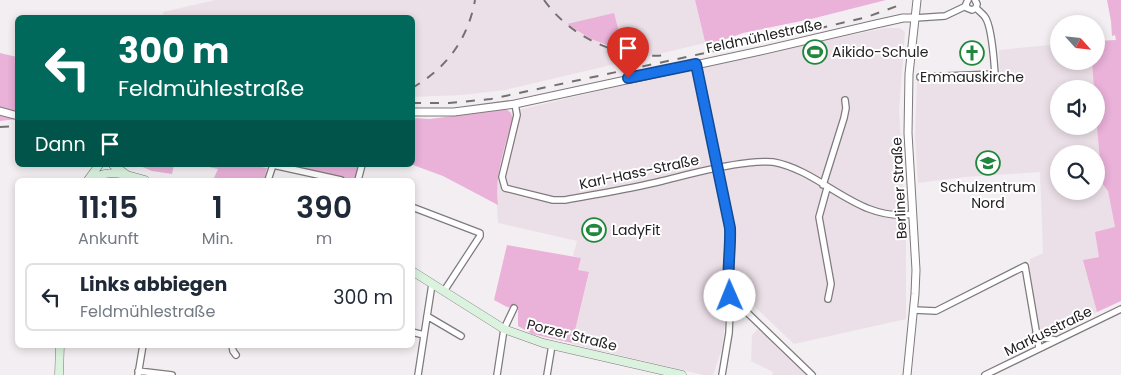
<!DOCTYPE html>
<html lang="de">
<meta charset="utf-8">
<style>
:root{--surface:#fff;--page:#f6f6f7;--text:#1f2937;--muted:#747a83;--line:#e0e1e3}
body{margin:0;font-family:Poppins,sans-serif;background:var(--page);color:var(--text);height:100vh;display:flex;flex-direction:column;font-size:19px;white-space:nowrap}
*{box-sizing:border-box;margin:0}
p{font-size:16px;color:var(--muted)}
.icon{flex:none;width:28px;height:28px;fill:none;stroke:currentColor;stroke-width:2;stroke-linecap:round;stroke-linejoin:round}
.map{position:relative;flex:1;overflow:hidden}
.sheet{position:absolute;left:15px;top:178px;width:400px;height:170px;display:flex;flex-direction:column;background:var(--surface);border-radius:8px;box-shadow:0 2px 8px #0003}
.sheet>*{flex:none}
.banner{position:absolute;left:15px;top:15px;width:400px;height:152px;border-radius:8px;box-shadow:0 2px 8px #0003;background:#00695c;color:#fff;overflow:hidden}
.needle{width:32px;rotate:117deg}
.controls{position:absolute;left:1050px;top:15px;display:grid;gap:10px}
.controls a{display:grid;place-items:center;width:55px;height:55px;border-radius:50%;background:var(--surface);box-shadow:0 2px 8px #0003;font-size:25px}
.pin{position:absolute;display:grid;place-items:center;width:42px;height:42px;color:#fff;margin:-51px -21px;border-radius:50% 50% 50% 0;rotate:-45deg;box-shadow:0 0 5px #0007}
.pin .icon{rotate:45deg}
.me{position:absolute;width:55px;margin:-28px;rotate:359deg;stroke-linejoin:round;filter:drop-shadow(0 0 4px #0008)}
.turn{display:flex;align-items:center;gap:18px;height:105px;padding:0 20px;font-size:22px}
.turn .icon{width:65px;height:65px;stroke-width:2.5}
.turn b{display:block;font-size:35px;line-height:42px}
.then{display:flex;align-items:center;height:48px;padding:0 20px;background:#0003;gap:10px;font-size:19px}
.eta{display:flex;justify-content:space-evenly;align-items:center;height:85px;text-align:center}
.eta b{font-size:30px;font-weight:600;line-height:35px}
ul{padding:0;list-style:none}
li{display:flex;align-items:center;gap:15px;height:68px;margin:0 10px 8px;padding:0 10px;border:2px solid var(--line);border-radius:8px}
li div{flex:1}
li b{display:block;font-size:19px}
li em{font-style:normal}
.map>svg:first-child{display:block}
</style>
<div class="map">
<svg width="1121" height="375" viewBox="0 0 1121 375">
<rect width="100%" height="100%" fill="#f3eef1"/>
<path fill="#ece0e8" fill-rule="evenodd" d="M215,0H695L705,43L505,90L462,95L413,97L412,18H164L163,12Z
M885,28H900L905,32L899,111L906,232V319L794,344L734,287L729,292L722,348L713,375H703L572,344L589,273L578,270L581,258L573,256L577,241L498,223L496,191L501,162L513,119L510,112L686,70Z
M1059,44V61H1092L1094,89H1059V126H1096V116L1102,183L1108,191L1115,227L1099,257L1084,260L1097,312L1076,322L1077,325L1052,337L1043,334L1038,328L1029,274L1030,259L1043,253L1040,172L965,177L918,183L915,136L917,80L1000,77L999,50ZM1059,154H1096V191H1059Z
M760,327L808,375H772L773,372L751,361L752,335Z"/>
<path fill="#eab1d9" d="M695,0H886L811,19L743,33L706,46Z
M1107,0H1121V301L1097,312L1083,260L1099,257L1095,232L1115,227L1108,191L1102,183L1096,116V89H1094L1092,61H1096V41L1116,40L1115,35L1112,36L1111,21Z
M614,13L624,51L591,39L567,24Z
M0,53L17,57V119L0,121Z
M506,109L510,112L513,118C505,147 494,176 498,205L443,176L413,165V118L430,119Z
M138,165H174L172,174L152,171Z
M200,165H250L267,168L264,180H213L218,169Z
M281,165H359L355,180Z
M507,245L581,258L578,270L589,272L572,343L532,334L518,326V309L507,307L494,300Z"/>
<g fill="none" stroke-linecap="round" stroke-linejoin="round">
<g stroke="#7f7a7d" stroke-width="8">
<path id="minor" d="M968,0L966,4L967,8L972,10L976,8
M975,0L977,4L976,8
M915,18L945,16L966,6
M696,64L730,228V254L728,281L730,312L729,333L722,375
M920,77L995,74C994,61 992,26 985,17C983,14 979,11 976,8
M515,104L517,115L502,177L505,188L553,200H565C597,194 630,189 662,181C690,174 718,166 747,163C756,162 764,161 773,162C823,171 858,223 913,214
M273,165L341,180
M268,180L273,165
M358,180L362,165
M823,185L844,118L846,108L845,100
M827,188L819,217L831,284L828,299
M412,207L480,233V236L444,291
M730,296L812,375
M914,310L936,311L1025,266L1039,348
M427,316L461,336
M412,332L424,335
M1036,333L1040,337L1055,340
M232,345L233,351L236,355
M138,371L172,375
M138,375L143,345
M418,375L432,284
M497,375L504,329L514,308
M547,375L552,345
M985,375L1121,309"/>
</g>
<g stroke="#7f7a7d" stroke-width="9">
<path id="tertiary" d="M0,111L18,116
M412,112H454L515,104L760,51L876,24L903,18H915
M907,375L915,294L916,270L908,133L909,74L917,0"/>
</g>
<g stroke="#7f7a7d" stroke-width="9">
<path id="secondary" d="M113,165L127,175L145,180
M88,180L99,165
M93,180C103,171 114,173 127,175
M412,271L504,329L543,343L682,375
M59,375L60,345"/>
</g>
<use href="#minor" stroke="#fff" stroke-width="5.5"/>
<use href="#tertiary" stroke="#fff" stroke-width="7"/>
<use href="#secondary" stroke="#dbf2df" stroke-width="8"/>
<path stroke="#737072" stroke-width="2" stroke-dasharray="9 9" stroke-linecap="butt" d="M544,0C572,39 621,60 668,55
M412,88C447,68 468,39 475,0
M412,103H449L491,99L812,30L867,17L897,6
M0,127L18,126"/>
</g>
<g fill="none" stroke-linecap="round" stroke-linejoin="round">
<g stroke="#114b97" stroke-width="12">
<path id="route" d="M628,78L696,64L730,228C731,251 726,274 730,296"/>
</g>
<use href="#route" stroke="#1a73e8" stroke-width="9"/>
</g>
<defs>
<g id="stadium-ring" transform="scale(1.25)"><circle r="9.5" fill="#fff" stroke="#20873d" stroke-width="1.5"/><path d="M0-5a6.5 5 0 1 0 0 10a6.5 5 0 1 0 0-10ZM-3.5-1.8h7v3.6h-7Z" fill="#20873d"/></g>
<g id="church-ring" transform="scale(1.25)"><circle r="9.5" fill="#fff" stroke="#20873d" stroke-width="1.5"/><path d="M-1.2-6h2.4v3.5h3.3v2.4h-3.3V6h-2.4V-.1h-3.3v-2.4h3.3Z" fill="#20873d"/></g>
<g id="school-ring" transform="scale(1.25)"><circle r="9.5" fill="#fff" stroke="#20873d" stroke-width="1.5"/><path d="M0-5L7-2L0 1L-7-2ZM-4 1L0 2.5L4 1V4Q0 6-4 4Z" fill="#20873d"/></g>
</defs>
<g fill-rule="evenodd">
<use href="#stadium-ring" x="815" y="52"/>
<use href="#church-ring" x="972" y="53"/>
<use href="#school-ring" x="988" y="163"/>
<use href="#stadium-ring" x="594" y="230"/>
</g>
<g text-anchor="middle" stroke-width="4" stroke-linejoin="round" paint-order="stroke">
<g font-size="14" fill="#232122" stroke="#fff">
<text transform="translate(764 36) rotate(-12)" y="5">Feldmühlestraße</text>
<text transform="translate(639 172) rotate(-12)" y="5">Karl-Hass-Straße</text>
<text transform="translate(899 188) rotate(-93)" y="5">Berliner Straße</text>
<text transform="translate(1048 331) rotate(-26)" y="5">Markusstraße</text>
<text transform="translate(572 335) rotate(14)" y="5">Porzer Straße</text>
</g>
<g font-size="14" fill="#232122" stroke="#fff" text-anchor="start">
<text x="832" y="57">Aikido-Schule</text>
<text x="972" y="82" text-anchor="middle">Emmauskirche</text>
<text x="988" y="192" text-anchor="middle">Schulzentrum<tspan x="988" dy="16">Nord</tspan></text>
<text x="612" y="235">LadyFit</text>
</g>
</g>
</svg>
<div class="controls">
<a><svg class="needle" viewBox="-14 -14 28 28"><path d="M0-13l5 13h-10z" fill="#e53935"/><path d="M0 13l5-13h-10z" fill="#747a83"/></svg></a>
<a><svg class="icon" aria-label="sound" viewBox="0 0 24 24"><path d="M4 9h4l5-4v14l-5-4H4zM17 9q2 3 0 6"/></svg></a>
<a><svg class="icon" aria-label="search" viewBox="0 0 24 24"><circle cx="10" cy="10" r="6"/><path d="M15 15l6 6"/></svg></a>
</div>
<div class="pin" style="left:628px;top:78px;background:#d93025"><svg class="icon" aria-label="arrive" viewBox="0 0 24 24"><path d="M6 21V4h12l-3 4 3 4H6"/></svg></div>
<svg class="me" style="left:730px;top:296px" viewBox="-20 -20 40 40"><circle r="19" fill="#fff"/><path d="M0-13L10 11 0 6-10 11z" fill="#1a73e8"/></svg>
<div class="banner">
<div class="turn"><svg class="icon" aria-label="left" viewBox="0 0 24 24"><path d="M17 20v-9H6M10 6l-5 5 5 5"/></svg><div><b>300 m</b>Feldmühlestraße</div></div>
<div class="then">Dann<svg class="icon" aria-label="arrive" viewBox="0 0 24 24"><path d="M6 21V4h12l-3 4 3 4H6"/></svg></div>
</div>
<section class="sheet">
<div class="eta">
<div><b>11:15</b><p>Ankunft</p></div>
<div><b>1</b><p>Min.</p></div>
<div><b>390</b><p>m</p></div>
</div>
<ul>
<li><svg class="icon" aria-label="left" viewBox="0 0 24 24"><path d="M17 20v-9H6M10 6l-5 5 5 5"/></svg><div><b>Links abbiegen</b><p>Feldmühlestraße</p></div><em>300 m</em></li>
</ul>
</section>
</div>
